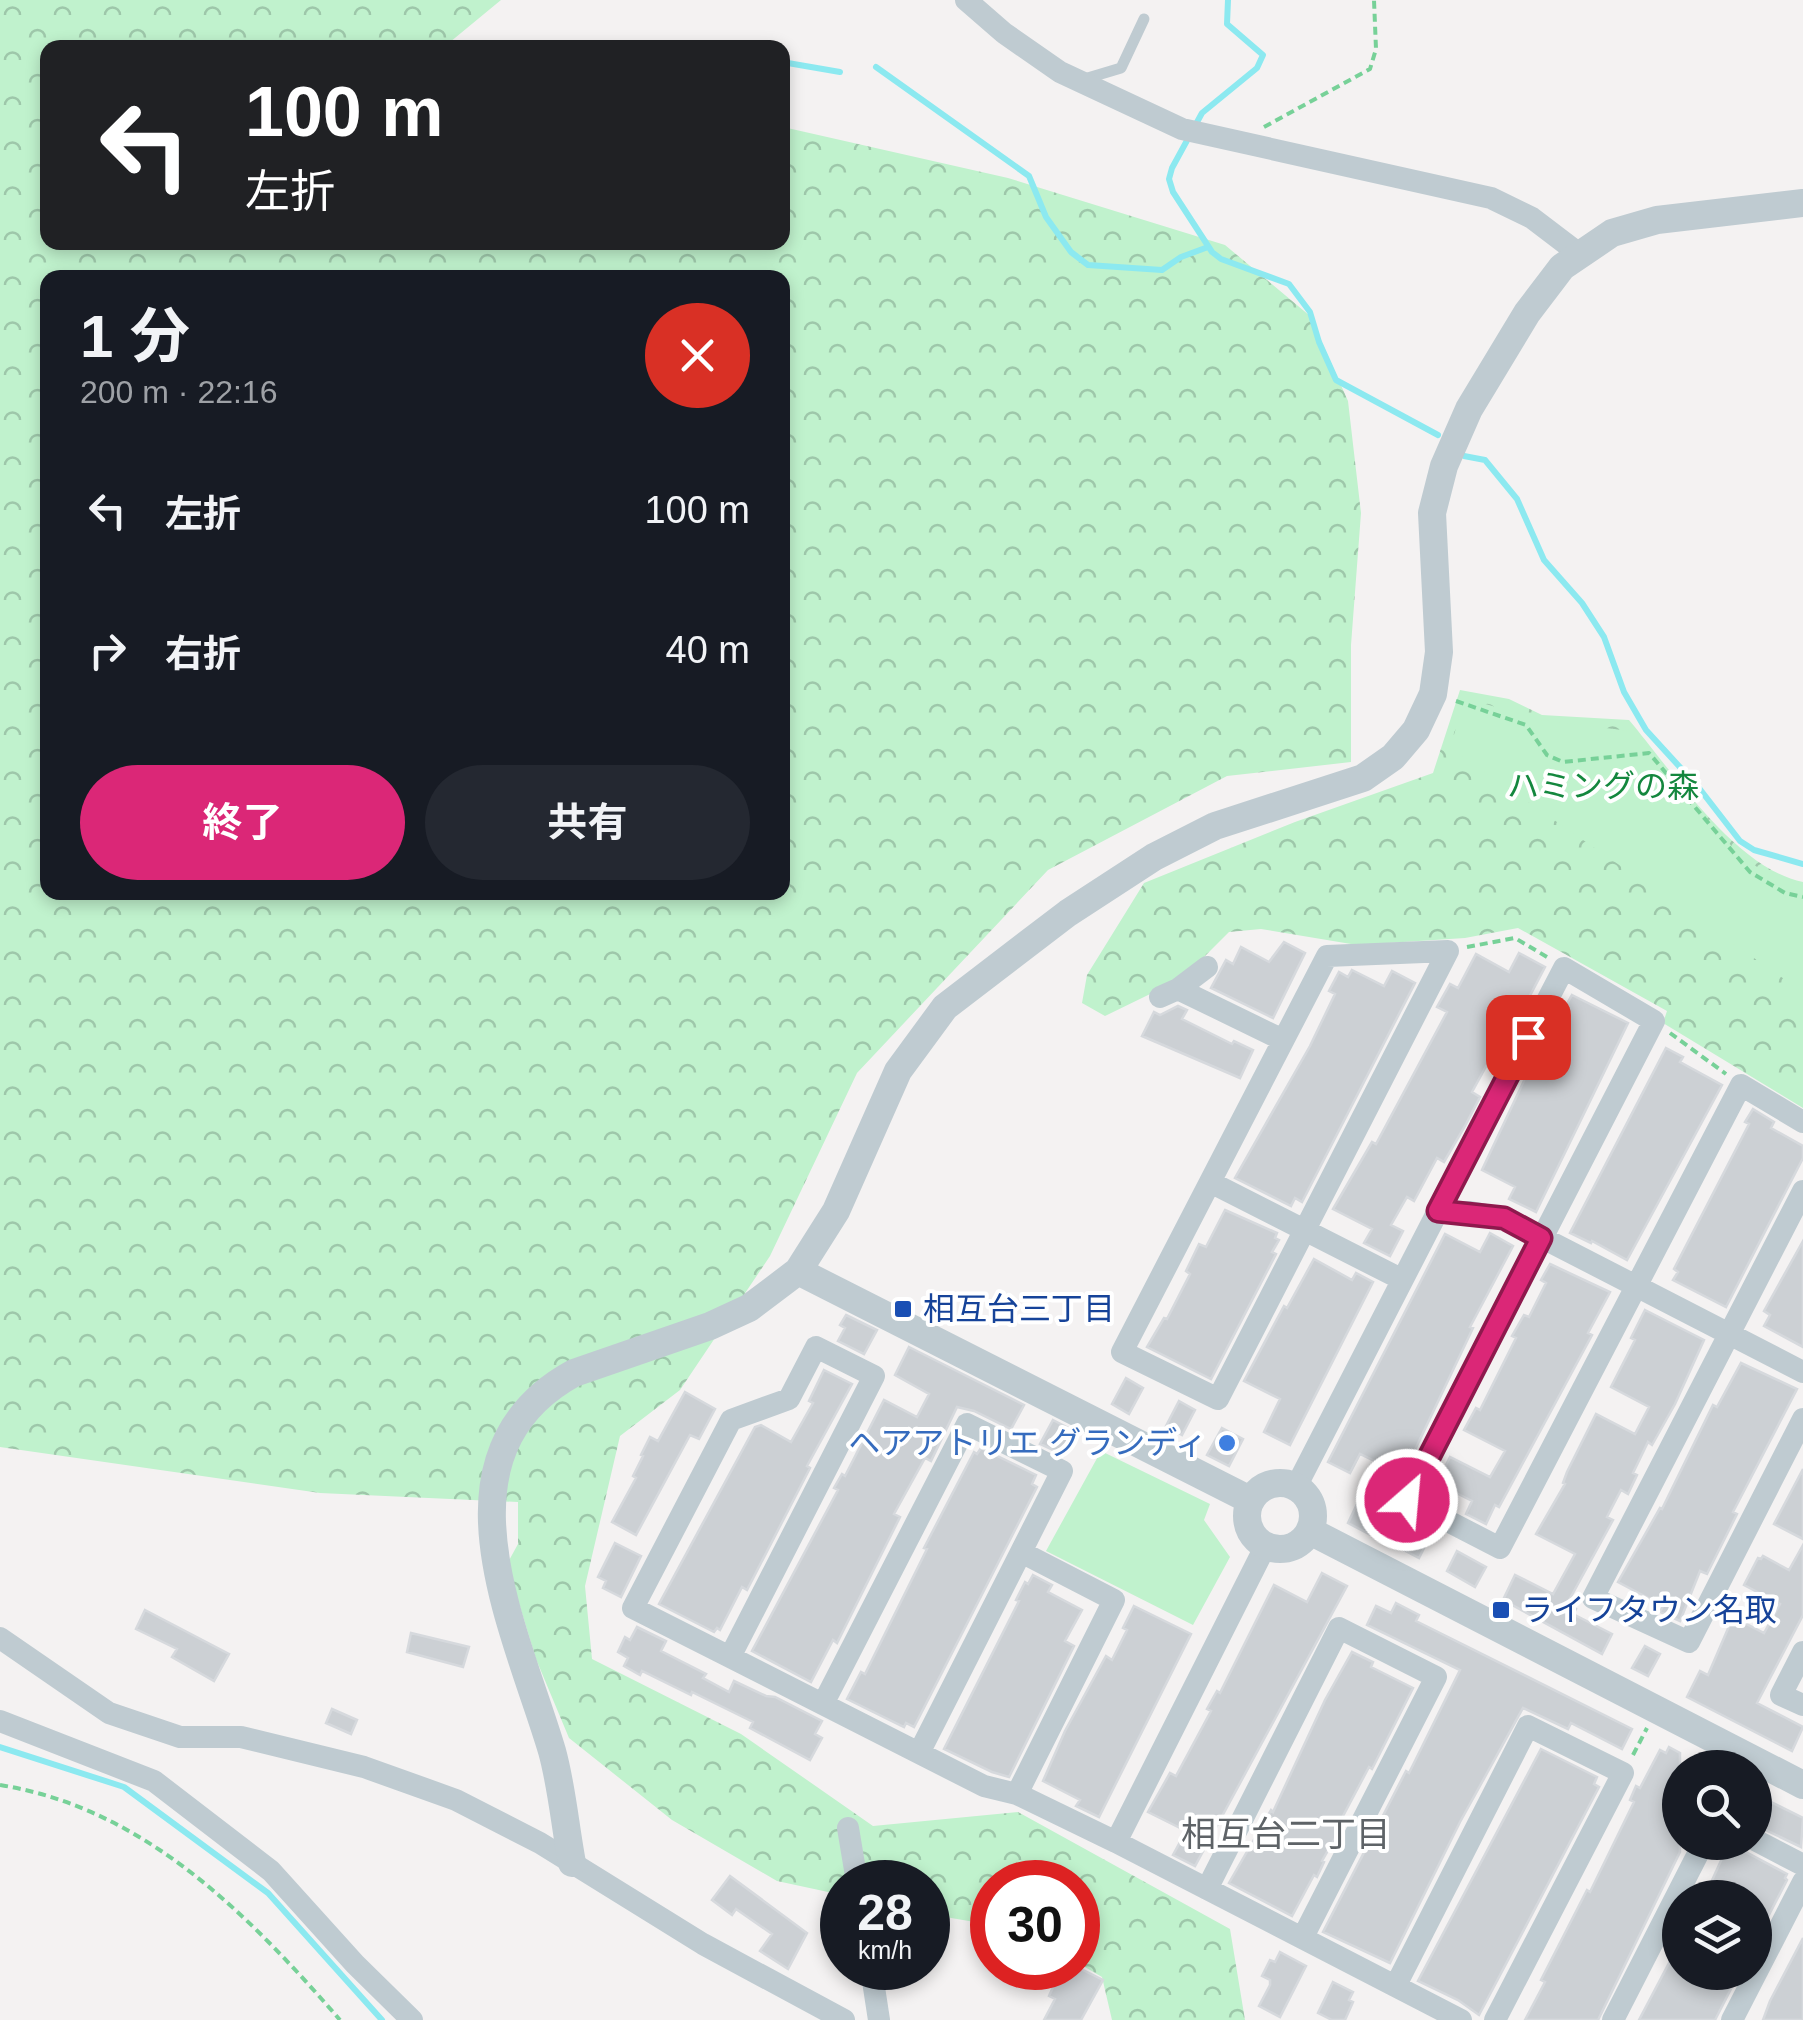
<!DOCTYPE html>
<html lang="ja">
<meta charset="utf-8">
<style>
:root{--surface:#171b24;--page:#242831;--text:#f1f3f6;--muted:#9ea1a6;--accent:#db2777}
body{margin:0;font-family:Arial,"Noto Sans JP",sans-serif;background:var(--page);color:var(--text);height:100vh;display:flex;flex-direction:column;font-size:38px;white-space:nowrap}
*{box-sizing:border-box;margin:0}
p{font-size:32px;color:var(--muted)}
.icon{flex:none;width:55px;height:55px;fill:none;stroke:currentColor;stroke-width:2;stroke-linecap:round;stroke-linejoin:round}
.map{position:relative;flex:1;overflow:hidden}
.details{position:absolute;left:40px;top:270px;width:750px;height:630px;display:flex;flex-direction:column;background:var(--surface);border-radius:20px;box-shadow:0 5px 15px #0003}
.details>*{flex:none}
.top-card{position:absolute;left:40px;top:40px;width:750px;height:210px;border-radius:20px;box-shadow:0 5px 15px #0003;background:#202124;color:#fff;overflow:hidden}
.tools{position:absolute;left:1662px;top:1750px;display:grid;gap:20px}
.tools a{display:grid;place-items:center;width:110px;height:110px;border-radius:50%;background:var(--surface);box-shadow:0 5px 15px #0003;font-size:50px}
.speed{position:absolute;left:820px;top:1860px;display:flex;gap:20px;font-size:50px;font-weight:700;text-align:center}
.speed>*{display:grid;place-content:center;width:130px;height:130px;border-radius:50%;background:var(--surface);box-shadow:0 5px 15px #0003;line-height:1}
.speed small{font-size:25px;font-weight:400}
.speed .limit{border:15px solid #d22;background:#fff;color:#111}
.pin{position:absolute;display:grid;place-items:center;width:85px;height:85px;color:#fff;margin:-42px;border-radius:20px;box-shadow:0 5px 15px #0006}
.me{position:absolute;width:110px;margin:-55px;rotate:27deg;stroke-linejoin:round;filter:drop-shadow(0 0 8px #0008)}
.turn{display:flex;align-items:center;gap:35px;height:210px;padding:0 40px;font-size:45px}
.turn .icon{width:130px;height:130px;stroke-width:2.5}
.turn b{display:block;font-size:70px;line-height:85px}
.round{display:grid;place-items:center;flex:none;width:105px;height:105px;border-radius:52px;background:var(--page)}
.headline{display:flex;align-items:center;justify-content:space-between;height:170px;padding:0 40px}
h1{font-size:60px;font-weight:700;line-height:75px}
.action{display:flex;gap:20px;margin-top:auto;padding:20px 40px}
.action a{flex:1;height:115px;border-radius:60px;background:var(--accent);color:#fff;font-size:40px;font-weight:700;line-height:115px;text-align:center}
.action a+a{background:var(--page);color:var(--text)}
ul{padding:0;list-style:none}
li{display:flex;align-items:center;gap:30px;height:140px;padding:0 40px}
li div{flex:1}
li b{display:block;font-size:38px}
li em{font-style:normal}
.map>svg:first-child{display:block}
</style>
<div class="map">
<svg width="1803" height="2020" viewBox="0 0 1803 2020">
<defs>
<pattern id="forest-crowns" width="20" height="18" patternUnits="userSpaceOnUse" patternTransform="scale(2.5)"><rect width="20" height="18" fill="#c0f2cd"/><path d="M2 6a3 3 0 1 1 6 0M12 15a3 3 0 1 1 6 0" fill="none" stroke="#9ec7aa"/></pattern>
</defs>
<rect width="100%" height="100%" fill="#f4f2f2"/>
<path fill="url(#forest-crowns)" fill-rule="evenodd" d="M0,0H501L444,47L48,48V242H782L783,127L1008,178L1225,245L1310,316L1348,401L1361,513L1351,645V762L1227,776L1048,870L857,1073L770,1256L680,1390L620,1436L585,1586L592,1659L741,1734L873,1826L1018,1812L1230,1929L1245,2020H1112L1102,1977L1078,1963V1882H992V1925L928,1914V1882H842V1895L777,1881L672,1820L569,1738L536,1659L507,1564L518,1544V1502L320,1493L0,1447ZM48,278H782V892H48Z
M1460,690L1509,699L1542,715L1629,720C1672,771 1736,869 1803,882V1108L1663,1023L1667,1011L1518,928L1465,938L1357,945L1261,929L1229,932L1183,978L1105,1016L1082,1003L1087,975L1144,883L1295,822L1433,773Z"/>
<path fill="#c0f2cd" d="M1465,698L1541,720L1630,731L1736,851L1773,879L1803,885V992L1450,748Z
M1101,1451L1210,1504L1204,1520L1230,1557L1193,1625L1046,1551Z"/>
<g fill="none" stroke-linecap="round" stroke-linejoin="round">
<path stroke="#8ce9f0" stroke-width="6" d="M1228,0L1227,24L1263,55L1257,68L1202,113L1172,168L1169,179L1173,192L1212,252L1221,259L1289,284L1310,312L1319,342L1336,380L1438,435
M782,62L840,72
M876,67L1029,176L1046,217L1071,252L1088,265L1162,270L1181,257L1208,247
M1464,456L1485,460L1517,499L1544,560L1582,603L1604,637L1624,692L1646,730L1699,788L1740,841L1754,850L1803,864
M0,1747L124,1787L268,1893L382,2020"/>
</g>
<path fill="#ccd0d4" stroke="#d6d9dd" stroke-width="2.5" d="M1284,942L1305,953L1273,1018L1211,988L1226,960L1233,964L1241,947L1269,962Z
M1519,953L1545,967L1513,1028L1509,1026L1506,1030L1472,1092L1480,1097L1465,1126L1444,1162L1437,1158L1414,1201L1407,1197L1391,1225L1403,1231L1390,1256L1364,1243L1372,1229L1333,1209L1372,1142L1376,1144L1447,1012L1437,1007L1450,984L1458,988L1476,954L1509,972Z
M1352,970L1384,986L1392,971L1415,983L1302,1202L1295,1198L1291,1206L1235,1178L1310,1046L1335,994L1329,991L1339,972L1348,977Z
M1572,995L1628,1023L1536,1212L1509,1199L1515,1187L1482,1170L1529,1070Z
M1178,1006L1187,1010L1182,1019L1232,1044L1234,1041L1253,1050L1240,1078L1142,1036L1154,1012L1160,1015Z
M1666,1048L1683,1057L1680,1062L1722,1085L1627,1260L1592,1241L1591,1243L1570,1233Z
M1753,1109L1774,1122L1771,1128L1803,1146V1158L1726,1307L1673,1280L1678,1272L1674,1269L1749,1124L1745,1122Z
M1225,1210L1277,1233L1275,1238L1279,1240L1272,1252L1276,1254L1211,1379L1147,1347L1164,1318L1167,1319L1190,1274L1186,1271L1199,1244L1206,1247Z
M1490,1233L1513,1246L1470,1327L1473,1328L1403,1475L1360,1454L1350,1473L1328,1462L1445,1234L1480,1252Z
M1803,1241V1347L1764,1326L1770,1315L1764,1311Z
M1314,1259L1352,1280L1356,1273L1373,1282L1290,1445L1264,1432L1280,1399L1244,1381L1284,1306L1287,1308Z
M1550,1264L1610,1292L1588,1333L1592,1335L1499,1507L1495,1505L1486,1524L1466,1514L1472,1501L1437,1483L1450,1457L1490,1477L1505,1451L1464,1430L1476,1408L1480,1410L1516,1338L1512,1336L1524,1315L1529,1317L1546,1283L1541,1280Z
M1645,1310L1704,1340L1675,1404L1652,1445L1648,1442L1633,1473L1637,1475L1628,1494L1621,1490L1607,1517L1613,1520L1567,1604L1576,1609L1573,1614L1612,1634L1602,1654L1503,1600L1515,1575L1553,1594L1575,1554L1536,1534L1565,1484L1563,1483L1567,1472L1596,1414L1635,1434L1649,1407L1611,1387L1635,1340L1631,1338Z
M846,1315L877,1330L864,1354L838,1341L845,1328L840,1325Z
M909,1347L1024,1405L1011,1429L974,1411L957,1407L931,1461L925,1458L894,1514L900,1517L837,1643L833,1640L811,1682L752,1651L838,1490L834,1488L842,1474L845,1476L884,1400L917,1417L929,1394L895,1375Z
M1741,1363L1797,1389L1733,1512L1737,1514L1707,1574L1700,1571L1680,1621L1660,1612L1663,1606L1618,1582L1660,1508L1662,1509L1713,1405L1717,1407Z
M824,1370L852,1384L807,1466L810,1468L747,1590L742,1587L720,1630L717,1628L714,1632L659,1604L755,1427L761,1425L791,1442L813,1403L809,1401Z
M1126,1378L1143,1388L1129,1414L1112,1404Z
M685,1392L715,1409L699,1439L690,1435L636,1535L612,1522L636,1478L633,1476L643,1456L641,1455L650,1437L658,1441Z
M1179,1401L1195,1410L1182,1435L1166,1426Z
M1053,1420L1076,1432L1064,1455L1040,1444Z
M1222,1428L1243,1439L1229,1466L1207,1455Z
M981,1448L1036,1475L1032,1484L1037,1487L914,1727L906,1723L904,1727L847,1699L861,1672L865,1674L927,1549L924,1548L974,1452L977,1454Z
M1803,1469V1539L1774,1524Z
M1360,1498L1382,1508L1369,1534L1348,1523Z
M1412,1524L1431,1534L1419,1558L1400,1548Z
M615,1543L641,1556L621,1597L603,1588L606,1581L598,1577Z
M1803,1545V1615L1757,1703L1803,1727L1792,1751L1687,1697L1700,1671L1708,1675L1733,1617L1764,1633L1780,1604L1744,1585L1758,1558L1761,1559L1763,1556L1789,1570Z
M1457,1551L1486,1567L1475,1587L1447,1571Z
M1322,1573L1347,1586L1195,1866L1173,1855L1186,1831L1148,1812L1170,1773L1176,1776L1211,1711L1207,1709L1217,1691L1220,1693L1274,1585L1307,1602Z
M1033,1575L1052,1585L1048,1592L1082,1610L1065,1641L1074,1646L1009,1777L992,1772L944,1749L1019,1601L1016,1600L1025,1582L1028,1584Z
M1396,1603L1419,1615L1416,1621L1632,1729L1622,1749L1571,1723L1568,1729L1523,1708L1460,1822L1390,1963L1323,1932L1406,1771L1409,1773L1460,1670L1367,1625L1376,1606L1391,1613Z
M1134,1606L1191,1634L1099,1817L1076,1806L1080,1800L1043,1781L1065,1731L1106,1656L1112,1660L1127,1630L1123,1628Z
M145,1610L229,1654L214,1681L172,1657L177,1649L136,1629Z
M637,1627L666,1641L661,1651L706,1674L703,1678L729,1692L734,1681L766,1696L775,1697L822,1721L815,1734L822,1738L810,1760L750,1728L753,1722L692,1692L691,1695L642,1671L640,1675L624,1666L628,1658L618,1652L625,1637L630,1640Z
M411,1633L469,1647L463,1667L407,1652Z
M1645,1646L1660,1654L1648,1676L1632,1668Z
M1352,1652L1373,1662L1371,1667L1413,1688L1372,1769L1369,1767L1342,1818L1346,1819L1322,1861L1324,1862L1317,1877L1314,1875L1292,1916L1229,1883L1271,1810L1273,1812L1325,1700Z
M332,1709L357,1720L351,1734L326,1723Z
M1669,1747L1680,1753V1852L1598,2020H1525L1545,1982L1541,1980L1587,1890L1590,1892L1634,1802L1630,1800L1636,1786L1640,1788L1660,1750L1666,1753Z
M1541,1749L1597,1777L1594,1784L1599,1787L1479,2015L1458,2000L1418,1981Z
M1755,1794L1803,1818L1801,1847L1755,1825Z
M1729,1843L1787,1874L1785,1878L1787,1880L1755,1942V1898H1704Z
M730,1876L807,1933L788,1969L760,1951L772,1934L736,1909L732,1915L712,1900Z
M1803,1938V2020H1763L1770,2001Z
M1680,1942V1972H1714L1734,1983L1715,2020H1639Z
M1280,1952L1306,1966L1280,2017L1259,2006L1270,1985V1980L1262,1976L1270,1960L1275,1962Z
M1047,1968H1079L1103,1980L1081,2020H1044L1055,1999L1049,1996L1054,1985L1041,1978Z
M1333,1982L1353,1992L1349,2000L1353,2002L1345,2020H1332L1318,2013Z"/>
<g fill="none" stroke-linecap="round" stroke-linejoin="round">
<path stroke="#77d198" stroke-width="4" stroke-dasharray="8 5" stroke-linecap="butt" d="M1264,127L1370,69L1376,49L1374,0
M1456,701L1526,725L1547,755L1563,762L1649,753L1750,872L1785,893L1803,897
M1467,947L1515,938L1547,957
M1670,1033L1726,1074
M1633,1755L1647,1728
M0,1785C144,1808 248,1914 340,2020"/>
<path stroke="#bfcbd1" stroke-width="11" d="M1081,80L1121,68L1144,19"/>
<path stroke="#bfcbd1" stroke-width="22" d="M966,0L1004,33L1060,72L1182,129L1491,198L1532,218L1578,253
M1448,951L1218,1399L1122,1352L1327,956Z
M1178,989L1283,1040
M1160,997L1178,989L1207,967
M1210,1182L1401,1279
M1803,1191L1593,1598L1689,1642L1803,1419
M1438,1211L1564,968L1654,1021L1407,1500L1500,1548L1741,1085L1803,1122
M816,1347L874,1376L730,1657L633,1608L731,1420L789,1399Z
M1296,1487L1438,1211L1470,1212L1504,1218L1803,1372
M0,1638L109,1713L180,1737H241L364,1767L456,1800L540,1843L703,1944L844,2020
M1803,1652L1781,1695L1803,1705
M730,1657L984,1786L1017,1794L1116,1842L1461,2020
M823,1704L967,1424L1062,1471L1021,1552L1114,1600L1017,1794
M0,1721L154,1781L271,1871L355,1964L412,2020
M919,1753L1021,1552
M848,1828L857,1882
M1755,1840L1803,1865
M1116,1842L1265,1547
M1207,1889L1339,1628L1436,1677L1303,1937
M871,1968L879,2020
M1396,1985L1528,1726L1623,1773L1495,2020
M1613,2020L1704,1842
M1732,2020L1803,1882"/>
<path stroke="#bfcbd1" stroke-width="28" d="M798,1271L1250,1500
M1247 1516a33 33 0 1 1 66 0a33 33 0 1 1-66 0Z
M1310,1531L1803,1785
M572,1863C565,1826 562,1787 552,1751C516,1630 426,1454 574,1373L710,1326L749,1308L798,1271L836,1211L898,1071L945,1007L1068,913L1154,857L1215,826L1363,778L1393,757L1416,730L1433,694L1439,652L1432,513L1444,466L1469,409L1527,313L1562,267L1612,233L1657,220L1803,203"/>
</g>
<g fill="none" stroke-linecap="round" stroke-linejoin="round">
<g stroke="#8e194d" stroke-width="25">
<path id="route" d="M1407,1500L1541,1238L1504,1218L1438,1211L1528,1037"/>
</g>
<use href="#route" stroke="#db2777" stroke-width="18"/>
</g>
<g fill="#1a4fb4" stroke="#fff" stroke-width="4">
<rect x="893" y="1299" width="20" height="20" rx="5"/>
<rect x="1491" y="1600" width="20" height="20" rx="5"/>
</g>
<circle fill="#3f7fe0" stroke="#fff" stroke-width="4" cx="1227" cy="1443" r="10"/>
<g text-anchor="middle" stroke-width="8" stroke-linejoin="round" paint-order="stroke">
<g font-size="32" fill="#14873e" stroke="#fff">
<text x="1603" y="797">ハミングの森</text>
</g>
<g font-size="32" fill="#164399" stroke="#fff" text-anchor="start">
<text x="923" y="1320">相互台三丁目</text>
<text x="1521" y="1621">ライフタウン名取</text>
</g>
<g font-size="32" fill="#366cbe" stroke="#fff" text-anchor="end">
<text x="1207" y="1454">ヘアアトリエ グランディ</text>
</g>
<g font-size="35" fill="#5e6367" stroke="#fff">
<text x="1286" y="1846">相互台二丁目</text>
</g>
</g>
</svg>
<div class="tools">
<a><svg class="icon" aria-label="search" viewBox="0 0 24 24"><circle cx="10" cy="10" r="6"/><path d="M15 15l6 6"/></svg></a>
<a><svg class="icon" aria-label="layers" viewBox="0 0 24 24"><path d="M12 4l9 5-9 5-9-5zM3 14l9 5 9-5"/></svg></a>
</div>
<div class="speed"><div>28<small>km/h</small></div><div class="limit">30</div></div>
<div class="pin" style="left:1528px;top:1037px;background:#d93025"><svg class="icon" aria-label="arrive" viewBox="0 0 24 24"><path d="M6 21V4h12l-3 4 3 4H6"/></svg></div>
<svg class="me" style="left:1407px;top:1500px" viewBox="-20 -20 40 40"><circle r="17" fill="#db2777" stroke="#fff" stroke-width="3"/><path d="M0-11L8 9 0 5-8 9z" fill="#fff"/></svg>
<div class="top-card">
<div class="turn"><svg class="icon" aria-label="left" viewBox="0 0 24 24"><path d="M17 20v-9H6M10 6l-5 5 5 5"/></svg><div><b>100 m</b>左折</div></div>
</div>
<section class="details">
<div class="headline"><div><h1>1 分</h1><p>200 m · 22:16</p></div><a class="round" style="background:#d93025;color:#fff"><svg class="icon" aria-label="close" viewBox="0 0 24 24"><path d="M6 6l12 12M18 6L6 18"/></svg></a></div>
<ul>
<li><svg class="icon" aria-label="left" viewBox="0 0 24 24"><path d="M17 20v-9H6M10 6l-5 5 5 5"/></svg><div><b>左折</b></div><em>100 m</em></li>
<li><svg class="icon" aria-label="right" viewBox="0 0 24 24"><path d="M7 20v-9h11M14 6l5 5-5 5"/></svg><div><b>右折</b></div><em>40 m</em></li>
</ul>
<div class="action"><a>終了</a><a>共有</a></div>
</section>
</div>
